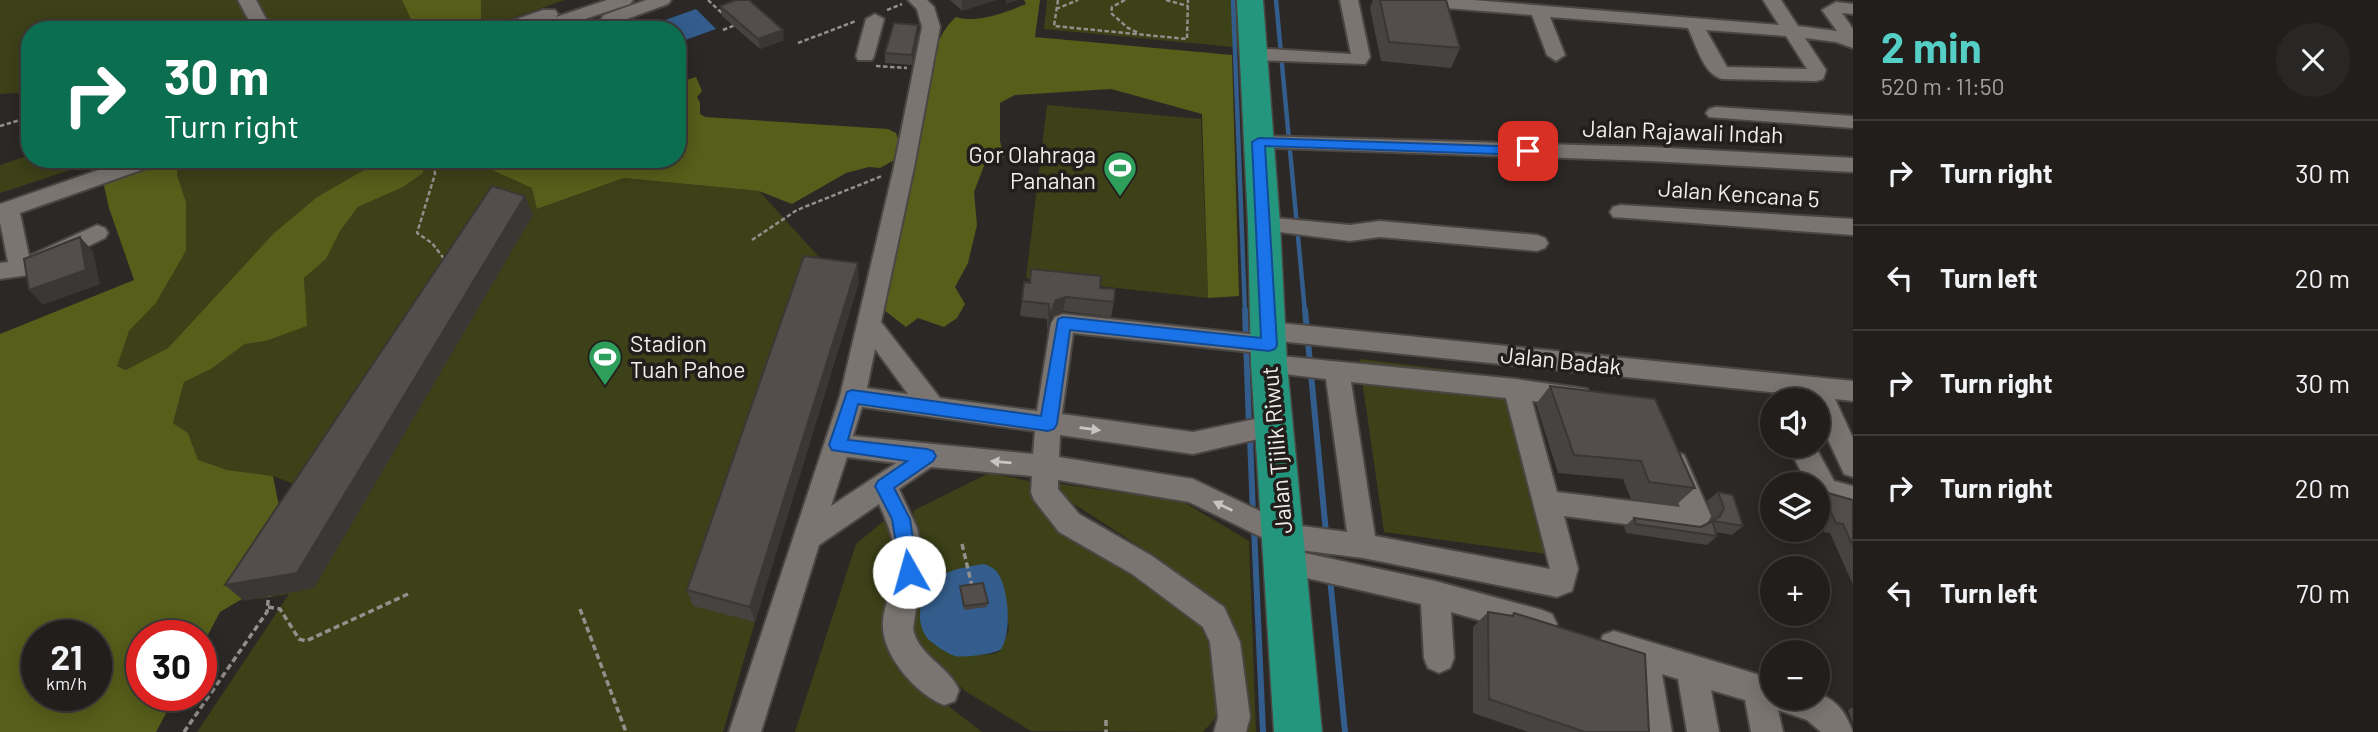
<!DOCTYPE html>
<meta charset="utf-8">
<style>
:root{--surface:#211e1c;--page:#292725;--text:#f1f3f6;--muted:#a2a2a3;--line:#3e3c3b;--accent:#55cec5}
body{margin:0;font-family:Barlow,sans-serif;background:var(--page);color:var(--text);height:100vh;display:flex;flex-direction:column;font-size:26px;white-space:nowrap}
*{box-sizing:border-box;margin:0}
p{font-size:23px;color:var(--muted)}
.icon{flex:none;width:38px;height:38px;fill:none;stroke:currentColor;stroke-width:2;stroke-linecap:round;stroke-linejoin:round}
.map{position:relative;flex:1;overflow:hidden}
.panel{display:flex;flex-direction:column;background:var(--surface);width:525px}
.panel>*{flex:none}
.guide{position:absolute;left:21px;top:21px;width:665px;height:147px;border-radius:28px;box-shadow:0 4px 18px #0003,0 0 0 2px var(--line);background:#0b6e4f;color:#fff;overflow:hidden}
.buttons{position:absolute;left:1760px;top:388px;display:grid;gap:14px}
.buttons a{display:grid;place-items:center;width:70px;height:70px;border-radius:50%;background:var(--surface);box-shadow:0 4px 18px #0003,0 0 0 2px var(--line);font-size:35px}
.speed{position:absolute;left:21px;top:620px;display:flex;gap:14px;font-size:35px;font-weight:700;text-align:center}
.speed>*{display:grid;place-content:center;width:91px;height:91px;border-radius:50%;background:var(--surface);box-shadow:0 4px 18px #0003,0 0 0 2px var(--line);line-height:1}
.speed small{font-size:18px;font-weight:400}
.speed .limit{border:10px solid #d22;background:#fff;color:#111}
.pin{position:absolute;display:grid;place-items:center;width:60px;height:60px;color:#fff;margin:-30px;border-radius:14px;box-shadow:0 4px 10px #0006}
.me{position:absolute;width:77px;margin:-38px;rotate:353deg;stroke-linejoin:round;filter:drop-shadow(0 0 5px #0008)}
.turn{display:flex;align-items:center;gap:24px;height:147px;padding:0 28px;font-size:32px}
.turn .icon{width:91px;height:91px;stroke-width:2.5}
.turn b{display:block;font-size:49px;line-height:60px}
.round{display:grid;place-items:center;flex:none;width:74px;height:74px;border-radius:37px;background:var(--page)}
.head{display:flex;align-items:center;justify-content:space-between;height:119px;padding:0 28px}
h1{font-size:42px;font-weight:700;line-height:52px;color:var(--accent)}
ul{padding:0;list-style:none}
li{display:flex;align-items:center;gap:21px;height:105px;padding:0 28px;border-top:2px solid var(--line)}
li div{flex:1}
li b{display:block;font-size:26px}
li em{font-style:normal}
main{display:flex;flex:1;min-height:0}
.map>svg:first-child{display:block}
</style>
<main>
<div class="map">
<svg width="1853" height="732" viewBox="0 0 1853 732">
<rect width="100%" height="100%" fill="#2c2825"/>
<path fill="#3c4118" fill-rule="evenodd" d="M0,0H565L476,30H30V92L0,94Z
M1047,0H1241L1243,48L1044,29Z
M1047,105L1201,119L1208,298L1026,278Z
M30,155V159H104L0,193V165Z
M191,159H383L317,197L274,233L168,348L127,370L117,366L120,351L129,331L156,303L186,251V202L177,175L178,166Z
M417,159H484L494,171L532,188L538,209L624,178L759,191L839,279L755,622L723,732H197L289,594L258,599L314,492L273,476L227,470L198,461L188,433L173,423L184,382L211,369L245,344L266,341L306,326L304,278L326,259L336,238L358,207L403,187L424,164Z
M1359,359L1526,379L1575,558L1384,532Z
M989,473L1029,481L1037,508L1206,621C1214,645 1225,690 1217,715C1214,721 1207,727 1203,732L1031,731L965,691L919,649L908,608L922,552L913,511ZM967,566L1004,587L1009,630L1000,651L994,654L954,656L932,643L925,596L936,579Z
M1060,484L1182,501L1249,541L1256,732H1244L1215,605L1165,563L1060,495Z
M886,519L895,543L885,630L919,683L982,732H795L856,544Z"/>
<path fill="#565e1a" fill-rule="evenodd" d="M402,0H481V28L416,30Z
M1024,0H1040L1035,37L1232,55L1239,296L1208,298L1202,114L1111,89L1015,95L1000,103V141L1004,157L985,163L974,192L977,225L968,263L955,287L965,304L957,318L944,327L918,318L906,327L880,307L929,65C936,47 941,30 956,17C977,24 1007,12 1026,4Z
M696,77L702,91L697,97L700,103V114L705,117L888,129L896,133L900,144L896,159L880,168L869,167L846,173L792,204L759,191L624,178L537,209L532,188L494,171L484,159H677V83Z
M167,159H191L178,166L177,175L186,202V251L156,303L129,331L117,366L126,370L168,348L274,233L317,197L383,159H417L424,164L423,173L403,187L358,207L339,233L326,259L304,278L307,326L266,341L245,344L211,369L184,382L173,423L188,433L198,460L227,470L273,476L279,506L247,596L220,612L201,648V635H142V695H176L156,732H0V334L134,280L109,208L103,181ZM37,635H96V695H37Z"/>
<path fill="#335d8c" d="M696,9L716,29L677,43V30H637Z
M984,564C989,566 994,568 997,572C1009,588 1012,633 1001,649C997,654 962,658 955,656C948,654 933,644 928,639C913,621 920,591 939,577C950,569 970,566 984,564Z"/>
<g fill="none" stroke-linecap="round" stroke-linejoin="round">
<path stroke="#335d8c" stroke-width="4.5" d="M1233,0L1245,312
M1276,0L1305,312"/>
<path stroke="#335d8c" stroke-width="6" d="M1245,310L1249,427
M1305,310L1326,533
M1250,437L1253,514
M1254,528L1263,732
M1330,578L1345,732"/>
<g stroke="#4a4643" stroke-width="4">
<path id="minor" d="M238,0H256L272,30H254Z
M607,0H633L630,4L552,30H494L497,26L543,10H555L558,14L556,17Z
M646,0H671L668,4L616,23L610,24L601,19L604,15Z
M908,0H927L934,7L940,27L914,167L881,322L940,398L1037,411L1051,323L1055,317L1063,314L1259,335L1257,331L1261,325L1269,322L1853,381V401L1835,399L1853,438V477L1844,474L1818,418V401H1811L1809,396L1279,341L1281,345L1278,352L1269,354L1073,333L1062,414L1193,432L1275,415L1284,418L1288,425L1284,432L1275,435L1193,454L1060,435L1059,457L1193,479L1287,524L1347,532L1326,379L1260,371L1257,364L1260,357L1269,355L1516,379L1587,389L1591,396L1587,403L1578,406L1532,401L1557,492L1680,507L1662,463L1666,455L1675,452L1684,455L1711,516L1704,530L1694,533L1564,516L1578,569L1572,591L1557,597L1363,558L1284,548L1189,502L1058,480V489L1079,514L1152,556L1224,607L1240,642L1250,717L1246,732H1214L1218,717L1210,642L1203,627L1132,574L1059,532L1034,500L1031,492L1032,476L931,467L899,489L917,528L924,561L913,628C917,655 949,666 959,690L955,701L944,705C915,693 880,654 883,620C885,600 896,582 895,561C895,541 887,522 879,504L819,545L761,732H729L840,396L894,167L922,27L917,9ZM875,349L908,394L867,388ZM1351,382L1506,398L1550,569L1375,536ZM862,407L1035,431L1033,454L853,436ZM847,457L896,463L831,506Z
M1340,0H1358L1370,57L1365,64L1253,60L1244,54L1253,48L1351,54Z
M1400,0H1473L1779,25L1763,0H1781L1798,26L1837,31L1822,10L1836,2L1853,4V14L1842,13L1853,29V48L1836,42L1805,38L1826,70L1823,79L1816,81L1722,79C1703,74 1696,44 1688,28L1550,17L1565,55L1556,61L1547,55L1532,15L1409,5ZM1706,30L1786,36L1807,69L1727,67Z
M875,14L884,19L874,56L872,60H858L856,56L866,19Z
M1716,107L1853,116V128L1709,117L1706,113L1709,109Z
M1259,136L1650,147L1853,158V172L1650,161L1252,147L1249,142L1252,137Z
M130,159H161L158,164L20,213L29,256L97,225L105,228L108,233L105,238L29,275L0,279V263L8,262L0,222V204Z
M1621,205L1853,219V235L1613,217L1610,212L1613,207Z
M1264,217L1350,225L1380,221L1537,235L1545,238L1548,243L1545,248L1537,251L1380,237L1350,241L1256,229L1253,224L1256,219Z
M1788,446H1815L1834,481L1853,486V510L1818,499V485H1808Z
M1286,549L1435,581L1542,610L1552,614L1557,624L1552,634L1542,638L1451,612L1454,658L1450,668L1439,673L1428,668L1424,658L1421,604L1276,571L1272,562L1276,553Z
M1614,631L1773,679V698H1818V693C1839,702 1845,712 1853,732H1821L1807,720L1778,710L1783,732H1751L1745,700L1711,690L1719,732H1687L1678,679L1662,674L1672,732H1640L1630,664L1603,655L1599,645L1603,635Z"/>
</g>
<g stroke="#4a4643" stroke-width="3">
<path id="highway" d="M1237,0H1263L1280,224L1287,364L1322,732H1274L1251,364L1248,224Z"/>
</g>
<path stroke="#928f8c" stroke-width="2.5" stroke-dasharray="4.5 2.5" stroke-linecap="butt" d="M708,0L724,15
M1058,0L1054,26L1187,39L1188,0
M1125,0L1112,7L1111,13L1128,28L1139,33
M1166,0L1188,6
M1056,9L1078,0
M887,10L902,4
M723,30L735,25
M798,43L856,21
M876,66L907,68
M0,126L30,117
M428,159L434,166L435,174L417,233L432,243L445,260
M752,240L797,210L882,176"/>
<path stroke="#928f8c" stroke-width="3.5" stroke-dasharray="6 3.5" stroke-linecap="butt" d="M962,544L972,586
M268,607L280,609L299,639L306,641L408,594
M580,609L626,732
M1106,720V732
M184,732L267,612L269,592"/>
<use href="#minor" fill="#7a7571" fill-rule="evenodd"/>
<use href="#highway" fill="#25967e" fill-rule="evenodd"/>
</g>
<path fill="#474340" d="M950,0H996L962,11Z
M1373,0H1446L1460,48L1451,68L1381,61L1370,8Z
M720,6L784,40L760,49L722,16Z
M918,35L912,65L885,63V53Z
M859,282L755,622L693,606L687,590Z
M1024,282L1100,288L1114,302L1111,317L1063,311L1054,315L1047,331V319L1020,316Z
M1550,386L1695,488L1676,505L1631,499L1623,479L1558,473L1536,404Z
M1821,491L1853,500V585L1830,533L1824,532L1818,519V493Z
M1718,492L1743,526L1732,535L1716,532L1717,536L1707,545L1626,533L1624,527L1634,518L1701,527L1711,522L1713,517L1707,501Z
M960,586L988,603L987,607L964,610L960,590Z
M1488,612L1511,616L1514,613L1649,732H1528L1473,713V627Z
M1853,707V724L1848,710Z"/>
<path fill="#3a3734" d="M962,0H996L962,11Z
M1006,0H1018L1006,4Z
M918,25V35L912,65V55Z
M783,30L784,40L760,49L758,39Z
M525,196L533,215L314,588L244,601L225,585Z
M80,237L93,251L100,284L43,305L29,290Z
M858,263L859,282L755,622L750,607Z
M1066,297L1063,311L1054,315L1047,331L1049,316L1056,300Z"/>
<path fill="#534e4b" stroke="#3a3734" stroke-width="2" d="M736,0H749L783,30L758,39L720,6Z
M1380,0H1446L1460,48L1389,42Z
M894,23L918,25L912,55L885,53Z
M492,186L525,196L297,573L225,585Z
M80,237L86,270L29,290L24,259Z
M804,256L858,263L750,607L687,590Z
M1031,269L1101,276L1100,288L1115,289L1114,302L1066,297L1056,300L1049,316V304L1022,301L1024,282L1030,283Z
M1550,386L1655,399L1695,488L1649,482L1641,461L1574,455Z
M1821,491L1853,500V547L1843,524L1836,523Z
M1718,492L1733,495L1743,526L1713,521L1720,516L1724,508Z
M1634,518L1701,527L1712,521L1717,536L1636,524Z
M983,583L988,603L964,606L960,586Z
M1488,612L1513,616L1514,613L1645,654L1649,732H1585L1489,699Z"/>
<defs><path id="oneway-solid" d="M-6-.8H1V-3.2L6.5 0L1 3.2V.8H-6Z" transform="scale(1.75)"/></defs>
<g fill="#c7c4c1">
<use href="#oneway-solid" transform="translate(1090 429) rotate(7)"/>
<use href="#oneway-solid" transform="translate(1001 462) rotate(-175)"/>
<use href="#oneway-solid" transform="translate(1223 506) rotate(-154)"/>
</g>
<path fill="#1a73e8" stroke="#114b97" stroke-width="2" d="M1259,138L1528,147L1534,151L1528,155L1265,146L1277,345L1275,349L1269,351L1070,330L1057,424L1054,429L1048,431L858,404L848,440L927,449L933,451L936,456L933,461L894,488L910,519L918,572L916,578L909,580L902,578L892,519L875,486L878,481L907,461L832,450L829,445L847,392L852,390L1041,416L1058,319L1063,317L1261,338L1252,142Z"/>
<defs>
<g id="stadium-pin" transform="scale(1.75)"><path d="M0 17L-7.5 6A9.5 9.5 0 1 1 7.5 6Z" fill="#2e9e5b" stroke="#221e1c"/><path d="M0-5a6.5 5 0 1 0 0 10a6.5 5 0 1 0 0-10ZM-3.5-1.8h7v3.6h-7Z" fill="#fff"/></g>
</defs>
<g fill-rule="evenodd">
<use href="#stadium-pin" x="1120" y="168"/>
<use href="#stadium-pin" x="605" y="357"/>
</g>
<g text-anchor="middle" stroke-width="7" stroke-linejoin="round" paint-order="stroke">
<g font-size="23" fill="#f1eeec" stroke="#221e1c">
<text transform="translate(1683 132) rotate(2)" y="8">Jalan Rajawali Indah</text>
<text transform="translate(1739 194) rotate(4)" y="8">Jalan Kencana 5</text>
<text transform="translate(1561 361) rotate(6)" y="8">Jalan Badak</text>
<text transform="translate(1277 450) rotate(-95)" y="8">Jalan Tjilik Riwut</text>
</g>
<g font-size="23" fill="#f1eeec" stroke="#221e1c" text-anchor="end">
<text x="1096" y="163">Gor Olahraga<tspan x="1096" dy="26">Panahan</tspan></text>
<text x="630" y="352" text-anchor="start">Stadion<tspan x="630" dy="26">Tuah Pahoe</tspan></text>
</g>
</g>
</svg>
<div class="buttons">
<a><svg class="icon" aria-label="sound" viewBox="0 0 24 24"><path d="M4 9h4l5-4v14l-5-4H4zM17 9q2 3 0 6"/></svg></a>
<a><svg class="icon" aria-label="layers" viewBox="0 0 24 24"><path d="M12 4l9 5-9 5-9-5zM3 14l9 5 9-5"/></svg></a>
<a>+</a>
<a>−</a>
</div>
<div class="speed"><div>21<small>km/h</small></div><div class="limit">30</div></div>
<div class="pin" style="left:1528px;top:151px;background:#d93025"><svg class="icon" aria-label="arrive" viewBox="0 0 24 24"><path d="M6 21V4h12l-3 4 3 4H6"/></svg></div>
<svg class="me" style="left:909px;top:572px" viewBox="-20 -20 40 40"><circle r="19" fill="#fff"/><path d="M0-13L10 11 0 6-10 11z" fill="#1a73e8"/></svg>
<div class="guide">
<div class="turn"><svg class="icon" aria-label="right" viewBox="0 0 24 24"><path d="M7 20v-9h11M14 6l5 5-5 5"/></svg><div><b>30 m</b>Turn right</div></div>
</div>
</div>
<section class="panel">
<div class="head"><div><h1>2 min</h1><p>520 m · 11:50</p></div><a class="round"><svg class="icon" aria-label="close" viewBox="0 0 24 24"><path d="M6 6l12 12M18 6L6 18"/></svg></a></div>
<ul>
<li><svg class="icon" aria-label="right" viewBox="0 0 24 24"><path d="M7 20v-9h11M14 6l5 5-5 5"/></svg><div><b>Turn right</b></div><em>30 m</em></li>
<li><svg class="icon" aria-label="left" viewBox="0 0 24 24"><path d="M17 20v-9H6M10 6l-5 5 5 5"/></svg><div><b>Turn left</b></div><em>20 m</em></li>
<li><svg class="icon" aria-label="right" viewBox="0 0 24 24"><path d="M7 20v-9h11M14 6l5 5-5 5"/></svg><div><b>Turn right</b></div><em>30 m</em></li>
<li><svg class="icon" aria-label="right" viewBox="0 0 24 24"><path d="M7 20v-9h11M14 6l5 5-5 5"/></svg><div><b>Turn right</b></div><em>20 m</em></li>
<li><svg class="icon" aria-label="left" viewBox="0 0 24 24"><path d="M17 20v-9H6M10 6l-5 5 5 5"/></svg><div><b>Turn left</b></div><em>70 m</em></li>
</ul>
</section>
</main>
